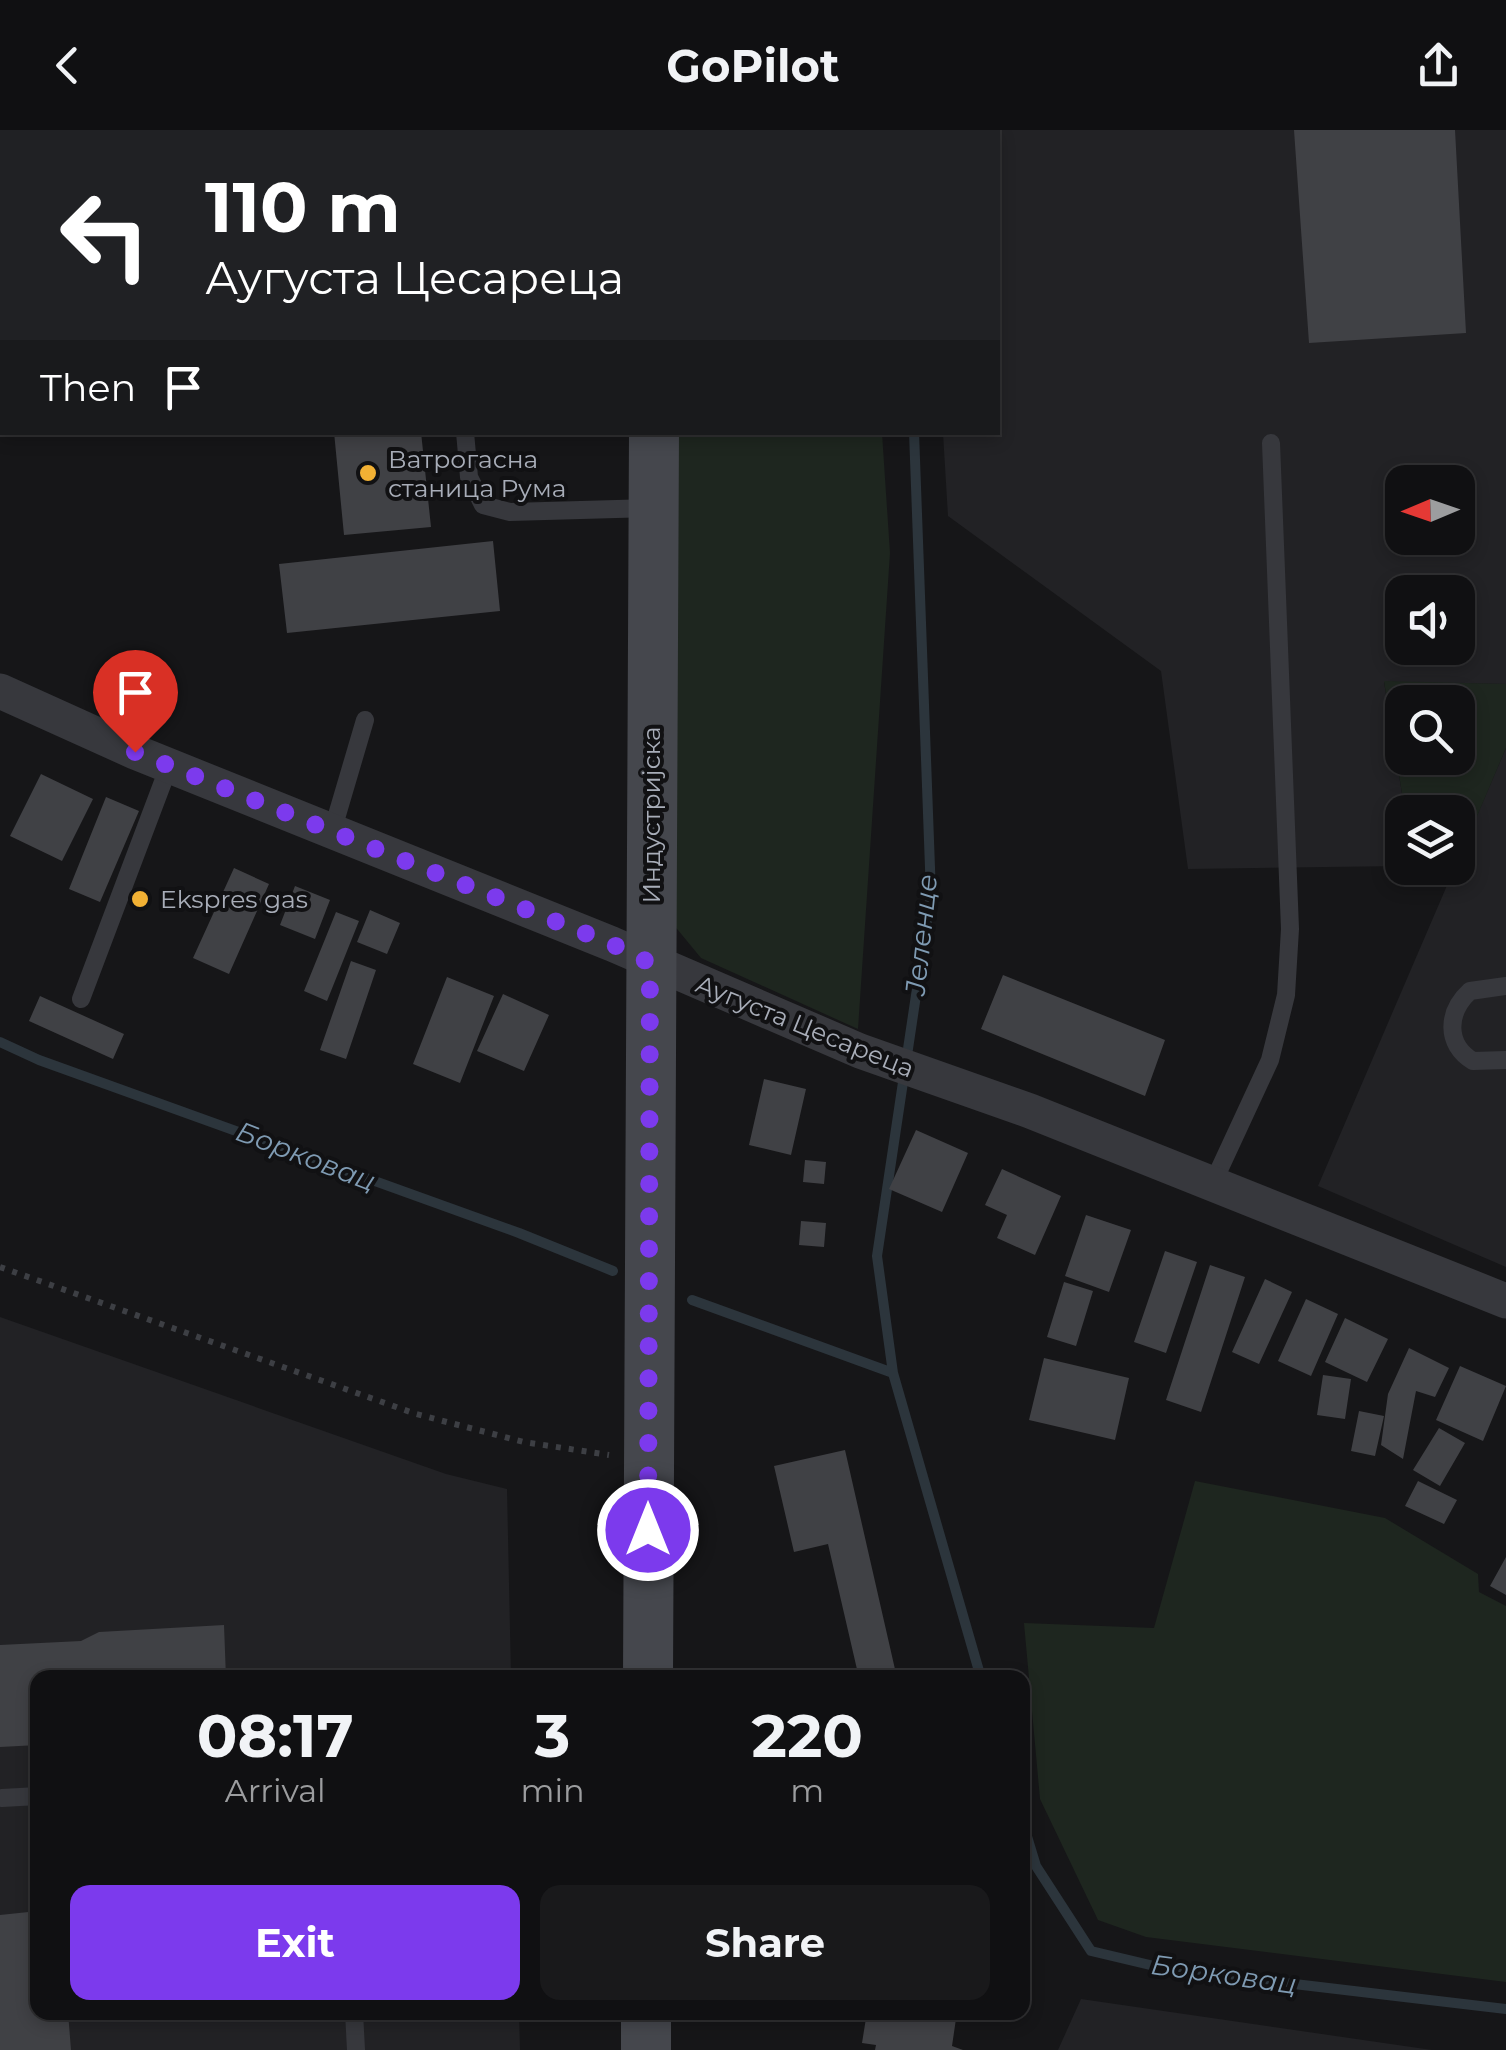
<!DOCTYPE html>
<meta charset="utf-8">
<style>
:root{--surface:#101012;--page:#19191b;--text:#f1f3f6;--muted:#9c9d9f;--line:#303032;--accent:#7c3aed}
body{margin:0;font-family:Montserrat,sans-serif;background:var(--page);color:var(--text);height:100vh;display:flex;flex-direction:column;font-size:38px;white-space:nowrap}
*{box-sizing:border-box;margin:0}
p{font-size:32px;color:var(--muted)}
.icon{flex:none;width:55px;height:55px;fill:none;stroke:currentColor;stroke-width:2;stroke-linecap:round;stroke-linejoin:round}
.map{position:relative;flex:1;overflow:hidden}
.details{position:absolute;left:30px;top:1540px;width:1000px;height:350px;display:flex;flex-direction:column;background:var(--surface);border-radius:20px;box-shadow:0 5px 15px #0003,0 0 0 2px var(--line)}
.details>*{flex:none}
.top-card{position:absolute;left:0px;top:0px;width:1000px;height:305px;box-shadow:0 5px 15px #0003,0 0 0 2px var(--line);background:#202124;color:#fff;overflow:hidden}
.needle{width:65px;rotate:268deg}
.buttons{position:absolute;left:1385px;top:335px;display:grid;gap:20px}
.buttons a{display:grid;place-items:center;width:90px;height:90px;border-radius:20px;background:var(--surface);box-shadow:0 5px 15px #0003,0 0 0 2px var(--line);font-size:50px}
.pin{position:absolute;display:grid;place-items:center;width:85px;height:85px;color:#fff;margin:-102px -42px;border-radius:50% 50% 50% 0;rotate:-45deg;box-shadow:0 0 10px #0007}
.pin .icon{rotate:45deg}
.me{position:absolute;width:110px;margin:-55px;rotate:0deg;stroke-linejoin:round;filter:drop-shadow(0 0 8px #0008)}
.turn{display:flex;align-items:center;gap:35px;height:210px;padding:0 40px;font-size:45px}
.turn .icon{width:130px;height:130px;stroke-width:2.5}
.turn b{display:block;font-size:70px;line-height:85px}
.then{display:flex;align-items:center;height:95px;padding:0 40px;background:#0003;gap:20px;font-size:38px}
.eta{display:flex;justify-content:space-evenly;align-items:center;height:170px;text-align:center}
.eta b{font-size:60px;font-weight:700;line-height:70px}
.primary-button{display:flex;gap:20px;margin-top:auto;padding:20px 40px}
.primary-button a{flex:1;height:115px;border-radius:20px;background:var(--accent);color:#fff;font-size:40px;font-weight:700;line-height:115px;text-align:center}
.primary-button a+a{background:var(--page);color:var(--text)}
header{display:flex;justify-content:space-between;align-items:center;height:130px;padding:0 40px;background:var(--surface);font-size:45px;font-weight:700}
.map>svg:first-child{display:block}
</style>
<header><svg class="icon" aria-label="back" viewBox="0 0 24 24"><path d="M15 5l-7 7 7 7"/></svg>GoPilot<svg class="icon" aria-label="share" viewBox="0 0 24 24"><path d="M12 15V3M7 8l5-5 5 5M5 13v7h14v-7"/></svg></header>
<div class="map">
<svg width="1506" height="1920" viewBox="0 0 1506 1920">
<rect width="100%" height="100%" fill="#161618"/>
<path fill="#222225" fill-rule="evenodd" d="M922,0H1506V554L1384,552L1405,682L1402,736L1188,739L1161,541L948,386L943,303L998,302V2ZM1402,352H1458V408H1402ZM1402,462H1458V518H1402Z
M1506,618V1137L1318,1056Z
M0,1187L446,1344L507,1359L511,1547L38,1548V1882L519,1883L520,1920H0Z
M1081,1869L1432,1920H1058Z"/>
<path fill="#1e261f" fill-rule="evenodd" d="M671,303H882L890,423L858,899L701,828L668,788Z
M1384,551L1506,554V618L1458,731V682H1405ZM1402,572H1458V628H1402Z
M1195,1351L1385,1388L1478,1444L1479,1462L1506,1476V1852L1146,1807L1098,1790L1040,1669L1024,1493L1154,1498Z"/>
<g fill="none" stroke-linecap="round" stroke-linejoin="round">
<path stroke="#2c353c" stroke-width="10" d="M898,0V2
M0,912L39,930L519,1103L613,1141
M692,1170L893,1243L981,1548
M893,1243L877,1126L931,765L914,302
M1022,1690L1036,1736L1091,1821L1167,1839L1506,1879"/>
</g>
<path fill="#404145" d="M1294,0H1455L1466,203L1309,213Z
M334,302H421L431,397L344,405Z
M493,411L500,481L287,503L279,434Z
M41,644L93,669L62,731L10,706Z
M106,667L139,681L100,772L69,759Z
M234,738L269,754L229,844L193,828Z
M295,756L330,770L315,809L280,795Z
M370,780L400,793L387,824L357,812Z
M336,782L359,791L327,871L304,861Z
M351,831L376,840L346,929L320,920Z
M1003,845L1165,910L1145,966L981,899Z
M447,847L494,866L460,953L413,934Z
M503,864L549,885L524,941L477,921Z
M40,866L124,904L113,929L29,891Z
M764,949L806,959L791,1025L749,1015Z
M916,1000L968,1023L942,1082L889,1059Z
M805,1030L826,1032L824,1054L803,1052Z
M1002,1039L1061,1066L1035,1125L997,1108L1007,1085L985,1075Z
M1086,1085L1131,1100L1109,1162L1065,1146Z
M801,1091L826,1093L824,1117L799,1115Z
M1165,1121L1197,1132L1166,1223L1134,1212Z
M1210,1135L1245,1147L1201,1282L1166,1270Z
M1265,1149L1292,1162L1259,1234L1232,1222Z
M1064,1152L1093,1161L1076,1216L1047,1207Z
M1306,1169L1338,1184L1311,1246L1278,1231Z
M1345,1188L1388,1209L1367,1252L1325,1232Z
M1409,1218L1449,1238L1435,1267L1416,1261L1403,1329L1381,1315L1388,1264Z
M1044,1228L1129,1248L1115,1310L1029,1290Z
M1460,1236L1506,1256L1483,1311L1436,1290Z
M1323,1245L1351,1249L1345,1289L1317,1285Z
M1359,1281L1384,1286L1375,1326L1351,1321Z
M1439,1298L1465,1313L1440,1356L1413,1340Z
M845,1320L897,1548H859L828,1414L794,1422L774,1336Z
M1418,1351L1457,1370L1444,1394L1405,1376Z
M1506,1427V1465L1490,1456Z
M224,1495L226,1548H38V1615L0,1617V1515L81,1511L99,1502Z
M38,1781V1882H68L71,1920H0V1785Z
M867,1882H957L952,1916L963,1920H875L876,1915L862,1913Z"/>
<g fill="none" stroke-linecap="round" stroke-linejoin="round">
<path stroke="#3d3f44" stroke-width="6" stroke-dasharray="5 8" stroke-linecap="butt" d="M0,1137L416,1284L524,1312L609,1325"/>
<path stroke="#37383d" stroke-width="18" d="M465,302L469,347L483,375L510,382L652,378
M332,702L365,590
M1506,856L1470,861C1447,882 1445,914 1473,931L1506,930
M81,869L169,636
M1213,1053L1270,930L1286,865L1290,799L1271,313
M2,1668L38,1666
M354,1882L356,1920"/>
<path stroke="#37383d" stroke-width="35" d="M0,561L135,622L612,814L860,921L1030,981L1506,1171"/>
<path stroke="#45474d" stroke-width="50" d="M656,2V0
M648,1548L654,302
M646,1920V1882"/>
</g>
<g fill="none" stroke-linecap="round" stroke-linejoin="round">
<path stroke="#7c3aed" stroke-width="18" stroke-dasharray="0 32.4" d="M135,622L612,814L650,833L648,1400"/>
</g>
<g fill="#f2b134" stroke="#111113" stroke-width="4">
<circle cx="368" cy="343" r="10"/>
<circle cx="140" cy="769" r="10"/>
</g>
<g text-anchor="middle" stroke-width="8" stroke-linejoin="round" paint-order="stroke">
<g font-size="25" fill="#a8adb8" stroke="#111113" text-anchor="start">
<text x="388" y="338">Ватрогасна<tspan x="388" dy="29">станица Рума</tspan></text>
<text x="160" y="778">Ekspres gas</text>
</g>
<g font-size="25" fill="#a8adb8" stroke="#111113">
<text transform="translate(651 685) rotate(-90)" y="9">Индустријска</text>
<text transform="translate(805 896) rotate(22)" y="9">Аугуста Цесареца</text>
</g>
<g font-size="28" font-style="italic" fill="#7f9bb3" stroke="#111113">
<text transform="translate(921 805) rotate(-84)" y="10">Јеленце</text>
<text transform="translate(306 1026) rotate(21)" y="10">Борковац</text>
<text transform="translate(1224 1844) rotate(8)" y="10">Борковац</text>
</g>
</g>
</svg>
<div class="buttons">
<a><svg class="needle" viewBox="-14 -14 28 28"><path d="M0-13l5 13h-10z" fill="#e53935"/><path d="M0 13l5-13h-10z" fill="#9c9d9f"/></svg></a>
<a><svg class="icon" aria-label="sound" viewBox="0 0 24 24"><path d="M4 9h4l5-4v14l-5-4H4zM17 9q2 3 0 6"/></svg></a>
<a><svg class="icon" aria-label="search" viewBox="0 0 24 24"><circle cx="10" cy="10" r="6"/><path d="M15 15l6 6"/></svg></a>
<a><svg class="icon" aria-label="layers" viewBox="0 0 24 24"><path d="M12 4l9 5-9 5-9-5zM3 14l9 5 9-5"/></svg></a>
</div>
<div class="pin" style="left:135px;top:622px;background:#d93025"><svg class="icon" aria-label="arrive" viewBox="0 0 24 24"><path d="M6 21V4h12l-3 4 3 4H6"/></svg></div>
<svg class="me" style="left:648px;top:1400px" viewBox="-20 -20 40 40"><circle r="17" fill="#7c3aed" stroke="#fff" stroke-width="3"/><path d="M0-11L8 9 0 5-8 9z" fill="#fff"/></svg>
<div class="top-card">
<div class="turn"><svg class="icon" aria-label="left" viewBox="0 0 24 24"><path d="M17 20v-9H6M10 6l-5 5 5 5"/></svg><div><b>110 m</b>Аугуста Цесареца</div></div>
<div class="then">Then<svg class="icon" aria-label="arrive" viewBox="0 0 24 24"><path d="M6 21V4h12l-3 4 3 4H6"/></svg></div>
</div>
<section class="details">
<div class="eta">
<div><b>08:17</b><p>Arrival</p></div>
<div><b>3</b><p>min</p></div>
<div><b>220</b><p>m</p></div>
</div>
<div class="primary-button"><a>Exit</a><a>Share</a></div>
</section>
</div>
